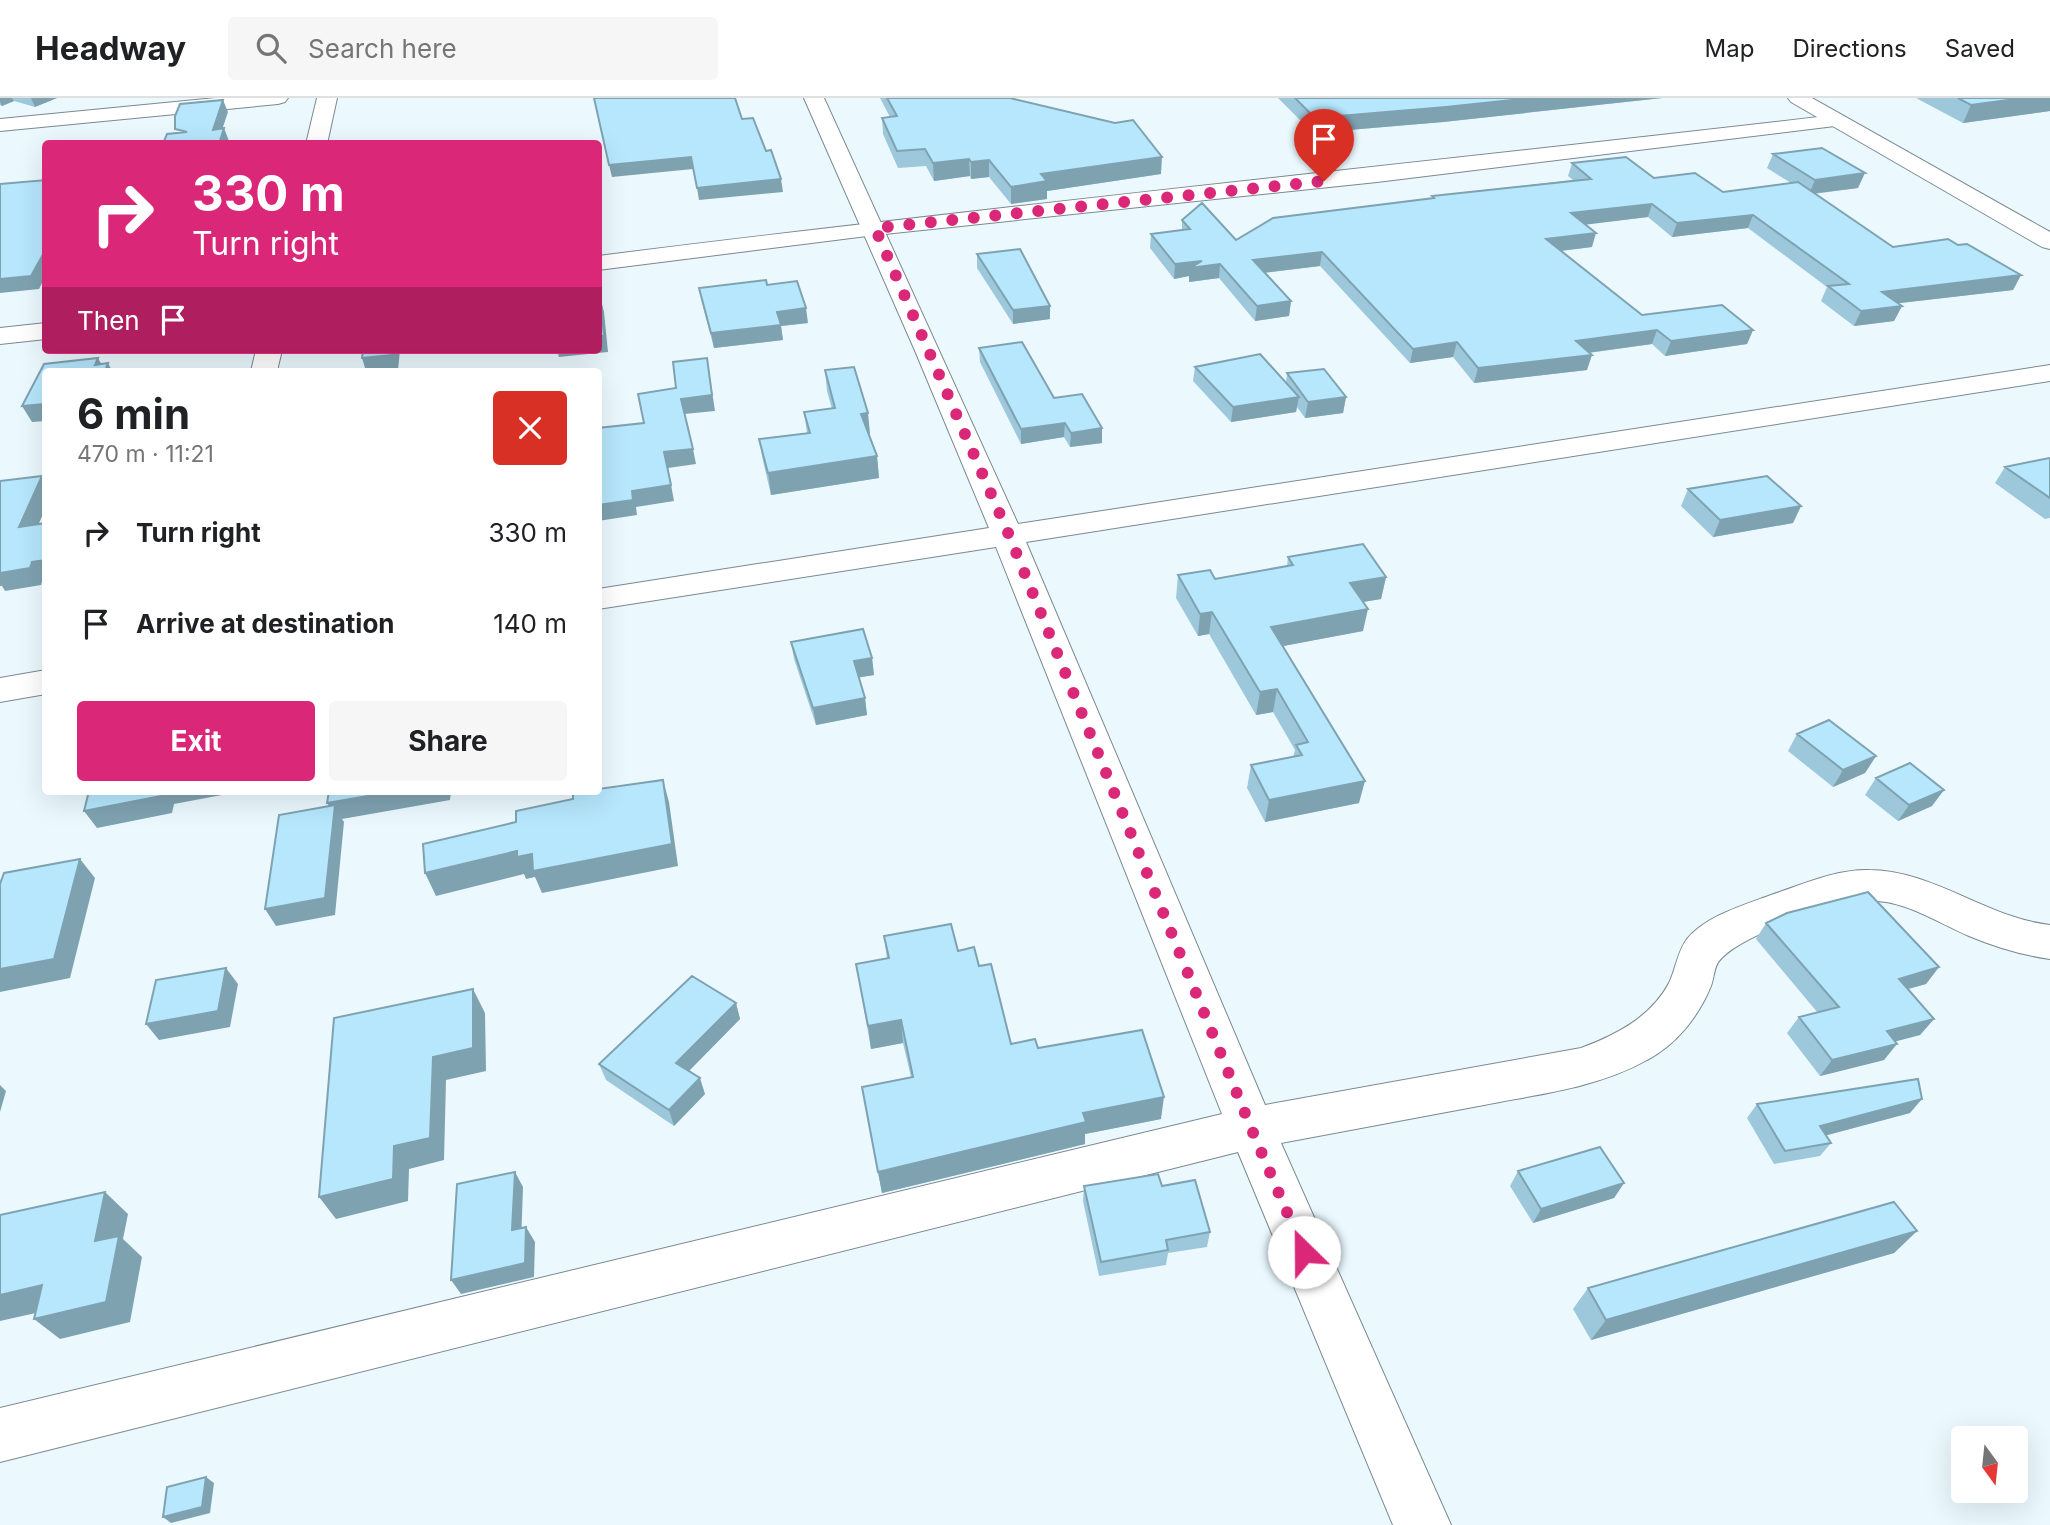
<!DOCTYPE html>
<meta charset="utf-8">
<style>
:root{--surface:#fff;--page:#f6f6f6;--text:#202124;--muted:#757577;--line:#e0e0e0;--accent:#db2777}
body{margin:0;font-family:Inter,sans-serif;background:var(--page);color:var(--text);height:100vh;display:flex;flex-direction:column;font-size:26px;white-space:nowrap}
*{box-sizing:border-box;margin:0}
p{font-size:23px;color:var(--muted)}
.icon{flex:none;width:38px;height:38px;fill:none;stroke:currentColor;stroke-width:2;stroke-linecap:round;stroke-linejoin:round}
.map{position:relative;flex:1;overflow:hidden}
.drawer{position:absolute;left:42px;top:270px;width:560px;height:427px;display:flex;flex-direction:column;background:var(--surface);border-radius:7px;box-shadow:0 7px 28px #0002}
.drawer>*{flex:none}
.guide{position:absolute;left:42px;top:42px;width:560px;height:214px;border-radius:7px;box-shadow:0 7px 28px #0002;background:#db2777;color:#fff;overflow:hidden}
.needle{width:46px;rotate:165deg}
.buttons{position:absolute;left:1951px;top:1328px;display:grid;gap:14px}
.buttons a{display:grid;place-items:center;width:77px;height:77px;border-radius:7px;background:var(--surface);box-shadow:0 7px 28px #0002;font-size:35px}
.pin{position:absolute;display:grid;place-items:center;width:60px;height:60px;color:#fff;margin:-72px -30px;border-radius:50% 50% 50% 0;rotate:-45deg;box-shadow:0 0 7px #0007}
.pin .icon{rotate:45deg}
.me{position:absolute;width:77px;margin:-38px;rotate:337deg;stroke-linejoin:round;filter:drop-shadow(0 0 5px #0008)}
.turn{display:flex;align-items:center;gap:24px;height:147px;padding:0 35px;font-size:32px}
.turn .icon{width:91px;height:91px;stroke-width:2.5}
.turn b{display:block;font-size:49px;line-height:60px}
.then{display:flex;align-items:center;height:66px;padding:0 35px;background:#0003;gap:14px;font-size:26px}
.round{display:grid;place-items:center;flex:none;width:74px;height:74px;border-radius:7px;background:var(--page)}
.summary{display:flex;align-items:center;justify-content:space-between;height:119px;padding:0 35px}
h1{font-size:42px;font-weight:700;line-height:52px}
.action{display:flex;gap:14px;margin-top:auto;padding:14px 35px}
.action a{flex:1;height:80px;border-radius:7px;background:var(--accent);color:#fff;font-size:28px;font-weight:700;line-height:80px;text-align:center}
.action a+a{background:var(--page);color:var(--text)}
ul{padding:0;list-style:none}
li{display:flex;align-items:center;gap:21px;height:91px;padding:0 35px}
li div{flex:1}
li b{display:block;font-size:26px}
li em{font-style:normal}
header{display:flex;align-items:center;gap:42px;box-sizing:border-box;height:98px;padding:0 35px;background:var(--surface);border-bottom:2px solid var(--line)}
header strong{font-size:33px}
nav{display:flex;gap:38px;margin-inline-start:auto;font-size:24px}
.search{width:490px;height:63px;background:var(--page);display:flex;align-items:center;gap:18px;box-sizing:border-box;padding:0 24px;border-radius:7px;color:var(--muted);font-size:26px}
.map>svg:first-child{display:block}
</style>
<header>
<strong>Headway</strong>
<div class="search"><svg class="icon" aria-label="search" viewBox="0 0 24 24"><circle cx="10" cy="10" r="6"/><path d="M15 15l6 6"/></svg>Search here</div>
<nav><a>Map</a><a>Directions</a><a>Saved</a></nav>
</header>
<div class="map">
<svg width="2050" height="1427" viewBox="0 0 2050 1427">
<rect width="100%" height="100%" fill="#ebf9ff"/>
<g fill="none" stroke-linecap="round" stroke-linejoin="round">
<g stroke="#7a8990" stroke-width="2">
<path id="minor" d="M216,0H288L285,4L278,6L0,33V21Z
M317,0H337L327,46H306Z
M804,0H824L1018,426L2050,267V283L1026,444L1265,1007L1581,950C1616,937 1651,919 1669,885C1676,871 1677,854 1687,841C1706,818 1744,807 1771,797C1801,787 1836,771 1869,772C1933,772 1987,820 2050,827V861C2022,857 1995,849 1969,838C1936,824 1902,800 1865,803C1832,806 1740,837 1719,863C1714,869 1714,880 1711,888C1699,918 1676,947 1647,962C1597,990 1539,996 1484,1007C1416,1020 1349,1032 1281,1045L1451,1427H1393L1238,1054L0,1364V1310L1222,1016L996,449L598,511V491L989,430L916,255Z
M256,252H282L277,273H251Z
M46,572V596L0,604V580Z"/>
</g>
<g stroke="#7a8990" stroke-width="2">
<path id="tertiary" d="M1836,17L1843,19L1846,23L1843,27L1377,84L875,137L598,172V158C1010,106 1424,65 1836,17Z
M46,225V241L0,246V230Z"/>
</g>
<g stroke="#7a8990" stroke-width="2">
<path id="secondary" d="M1788,0H1812L2050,134V151L2042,149L1791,4Z"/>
</g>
<use href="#minor" fill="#fff" fill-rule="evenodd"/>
<use href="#tertiary" fill="#fff" fill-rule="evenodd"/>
<use href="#secondary" fill="#fff" fill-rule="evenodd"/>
</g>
<path fill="#9dc7da" d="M0,0H57L35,9L14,3L2,8L0,7Z
M880,0H1010L1161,76L1047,93V101L1011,106L989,79L971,81L970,78L934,83L926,68L898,70L883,36L882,20L890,19Z
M1278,0H1662L1443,24L1313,35Z
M1916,0H2050V13L1963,25Z
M1773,56L1858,90L1814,96L1893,149L1958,147L2021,177L2013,192L1898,205L1902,208L1894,223L1854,228L1821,203L1827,189L1748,130L1672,139L1648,119L1586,126L1592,149L1561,153L1642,217L1753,232L1747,246L1665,258L1652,246L1589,255L1587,272L1474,285L1453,259L1410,265L1320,168L1265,175L1291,203L1289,218L1255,223L1219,180L1189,184V178L1174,181L1150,150L1151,136L1182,132V122L1236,142L1432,100V98L1573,82L1568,78L1572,65L1723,94L1791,85L1767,70Z
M977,156L1050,208V221L1013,226L977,170Z
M767,187L808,225L781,228L783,242L714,250L702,205L699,190Z
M979,250L1054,300L1102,345L1070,349L1064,339L1021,346L980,264Z
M1195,269L1286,285L1287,275L1346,299L1343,315L1305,320L1297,309L1296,314L1231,324L1193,283Z
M825,272L870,336H869L877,358L879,380L771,397L763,363L759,341L807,335L804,314L832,311L827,293Z
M2050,361V420L2045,421L1995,385L2005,369Z
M1688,391L1801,408L1793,425L1713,439L1681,408Z
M1288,459L1386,479L1381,501L1363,504V533L1283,548L1359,705L1265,724L1247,690L1251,667L1293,659L1295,652L1273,614L1256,617L1209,536L1198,538L1176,500L1178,477L1215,481L1287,468Z
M791,544L872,560L874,577L859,579L865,600L867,617L816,627L794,561Z
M1797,636L1876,658L1865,675L1833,689L1788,653Z
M1876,680L1932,708L1898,723L1865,697Z
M1766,825L1939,869L1926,886L1908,891L1934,921L1920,937L1896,943L1884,962L1820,978L1787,935L1799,919L1818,915L1756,841Z
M884,838L958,853L979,868L1011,946L1038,950L1161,1021L1085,1036V1046L882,1095L862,989L911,979L903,945L871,951L856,866L887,861Z
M736,905L740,921L689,973L705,996L674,1028L606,982L599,966Z
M1757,1006L1910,1015L1826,1037L1831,1045L1820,1058L1774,1066L1747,1020Z
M1518,1073L1624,1085L1614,1100L1533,1125L1510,1088Z
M1084,1088H1162L1210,1134L1207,1149L1168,1155L1166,1167L1099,1178L1083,1103Z
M1917,1133L1894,1155L1591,1242L1573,1211L1588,1190Z"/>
<path fill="#7fa2b1" d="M0,0H12L14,3L2,8L0,4Z
M31,0H57L35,9Z
M1531,0H1662L1443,24L1313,35L1315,20Z
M2023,0H2050V13L1963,25L1971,7Z
M223,2L228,14L218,44L213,32Z
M224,30L229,43L228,46H219Z
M691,59L693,71L612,79L609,67Z
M1162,59L1161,76L1047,93V101L1011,106V89L1041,76Z
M969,61L970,78L934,83L933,65Z
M989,62V79L971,81V64Z
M1865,75L1858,90L1809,96L1815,82Z
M781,81L783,94L699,102L697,90Z
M1652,106L1648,119L1567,129L1571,115Z
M1753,117L1748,130L1672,139L1677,125Z
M1596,135L1592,149L1542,155L1546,141Z
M46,151V177L39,191L0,195V181Z
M1322,154L1320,168L1252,176L1253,162Z
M1202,163L1220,166L1219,180L1189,184V178L1174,181L1175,166Z
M2021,177L2013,192L1875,208L1882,194Z
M600,198L604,214L608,254L559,259L557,252H598Z
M1291,203L1289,218L1255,223L1257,208Z
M1050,208V221L1013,226V212Z
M1902,208L1894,223L1854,228L1861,213Z
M806,210L808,225L781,228L783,242L714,250L711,235L777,214Z
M1657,232L1652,246L1571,257L1576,243Z
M1753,232L1747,246L1665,258L1671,243Z
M1457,244L1453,259L1410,265L1413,251Z
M393,252H400L398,272L366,273L362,260Z
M1592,257L1587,272L1474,285L1478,270Z
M98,260L105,273L108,265L112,273H98L95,267Z
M707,260L715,313L684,316L681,301Z
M1299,299L1296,314L1231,324L1233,309Z
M1346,299L1343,315L1305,320L1308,304Z
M46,306V323L32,324L22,308Z
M868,315L870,336L863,337L861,316Z
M1065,325L1064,339L1021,346V331Z
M1102,330V345L1070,349L1071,335Z
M693,351L696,366L668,370L674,403L636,409L637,417L598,423V407L632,393L664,354Z
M877,358L879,380L771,397L768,375Z
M42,378L46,383V409L30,446L19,429Z
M1801,408L1793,425L1713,439L1720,422Z
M46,462V480L43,481L41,487L5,493L2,488H0V475L32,464Z
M1386,479L1381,501L1345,507L1350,485Z
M1368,511L1363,533L1267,551L1271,529Z
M1212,514L1209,536L1198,538L1200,516Z
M872,560L874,577L856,580L854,563Z
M1277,591L1273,614L1256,617L1260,594Z
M865,600L867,617L816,627L813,610Z
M1876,658L1865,675L1833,689L1843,672Z
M663,682L669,704L678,768L542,795L535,779L526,781L524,776L436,798L425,775Z
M1365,683L1359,705L1265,724L1269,702Z
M1944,692L1932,708L1898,723L1909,707Z
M162,693H243L174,706L172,715L97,730L84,713Z
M397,693H451L450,702L342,721L344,724L335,817L276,828L265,811L334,717L327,705Z
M80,761L95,780L70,880L0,894V871Z
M1939,869L1926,886L1886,897L1899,881Z
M226,870L238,886L230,929L159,942L146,926Z
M473,891L485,915L486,973L446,982L444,1062L409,1071L408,1103L336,1121L319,1099L394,1048L433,959Z
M736,905L740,921L681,981L676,965Z
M1934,921L1920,937L1874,949L1887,933Z
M901,922L903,945L871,951L868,928Z
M1897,946L1884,962L1820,978L1832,962Z
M700,980L705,996L674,1028L669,1012Z
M0,987L6,993L0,1014Z
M1164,999L1161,1021L1085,1036V1046L882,1095L878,1074L1083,1015Z
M1922,1001L1910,1015L1809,1042L1820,1028Z
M515,1074L523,1089L521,1146L512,1132Z
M1624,1085L1614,1100L1533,1125L1541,1111Z
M105,1094L128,1116L123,1141L142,1159L130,1224L60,1241L34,1221L95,1143Z
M526,1129L535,1144L534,1179L461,1196L451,1182Z
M1917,1133L1894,1155L1591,1242L1606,1222Z
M42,1187L67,1208L0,1223V1197Z
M206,1379L214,1385L210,1415L171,1425L163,1419Z"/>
<path fill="#b6e7fd" stroke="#7fa2b1" stroke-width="2" d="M594,0H735L742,21L753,20L766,53L771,52L781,81L697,90L691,59L609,67Z
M887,0H1010L1115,25L1133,22L1162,59L1041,76L1047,83L1011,89L989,62L971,64L969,61L933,65L925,51L897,53L882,20L897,18Z
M1295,0H1531L1446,9L1315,20Z
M1958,0H2023L1971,7Z
M223,2L213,32L224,30L219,46H163L167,36L187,34L175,31V18L180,6Z
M1822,50L1865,75L1815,82L1773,56Z
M1626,59L1654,80L1695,75L1723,94L1798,84L1893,149L1948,141L1958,147L1967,146L2021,177L1882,194L1902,208L1861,213L1828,188L1849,186L1753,117L1677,125L1652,106L1571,115L1596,135L1546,141L1642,217L1722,207L1753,232L1671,243L1657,232L1576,243L1592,257L1478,270L1457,244L1413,251L1322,154L1253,162L1291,203L1257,208L1220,166L1190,170L1202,163L1175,166L1151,136L1190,131L1182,122L1202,105L1236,142L1273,120L1434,100L1432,98L1591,81L1572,65Z
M46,82V151L31,178L0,181V86Z
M1020,151L1050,208L1013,212L977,156Z
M766,182L767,187L797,183L806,210L777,214L781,227L711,235L699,190Z
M600,198L604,238H598V199Z
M1022,244L1054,300L1082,296L1102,330L1071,335L1065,325L1021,331L979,250Z
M363,252H393L392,257L362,260Z
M1260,256L1299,299L1233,309L1195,269Z
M98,260L95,267L108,265L105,273H46V306L22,308L44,266Z
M707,260L712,297L681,301L693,351L664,354L671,387L632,393L633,402L598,407V330L644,325L638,296L676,290L673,264Z
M854,269L868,315L861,316L877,358L768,375L759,341L810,335L804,314L835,310L825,272Z
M1324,271L1346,299L1308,304L1287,275Z
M2049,360L2050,361V400L2005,369Z
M42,378L19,429L46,425V462L32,464L30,470L0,475V383Z
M1767,378L1801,408L1720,422L1688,391Z
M1363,446L1386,479L1350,485L1368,511L1271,529L1365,683L1269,702L1251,667L1302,657L1296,647L1308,644L1277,591L1260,594L1212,514L1200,516L1178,477L1210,472L1215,481L1293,467L1288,459Z
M863,531L872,560L854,563L865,600L813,610L791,544Z
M1829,622L1876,658L1843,672L1797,636Z
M1910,665L1944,692L1909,707L1876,680Z
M663,682L672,746L533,773L532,756L517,759V753L425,775L423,746L516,724V713L573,701V695L588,693H598V691Z
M89,693H162L161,698L84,713Z
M329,693H397L327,705Z
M335,707L325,800L265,811L279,717Z
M80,761L54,861L0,871V786L4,775Z
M1868,794L1939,869L1899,881L1934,921L1887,933L1897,946L1832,962L1799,919L1839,909L1766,825L1787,815Z
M951,826L958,853L974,849L979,868L991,866L1011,946L1035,941L1038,950L1142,932L1164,999L1083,1015L1086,1024L878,1074L862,989L913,979L901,922L868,928L856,866L889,860L884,838Z
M226,870L218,913L146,926L156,882Z
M692,878L736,905L676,965L700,980L669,1012L599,966Z
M473,891V950L433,959L430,1040L394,1048L393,1081L319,1099L334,920Z
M1918,981L1922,1001L1820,1028L1831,1045L1785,1053L1757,1006Z
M1600,1049L1624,1085L1541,1111L1518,1073Z
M515,1074L512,1132L526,1129L525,1165L451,1182L457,1086Z
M1158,1076L1162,1088L1195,1082L1210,1134L1166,1142L1168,1152L1101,1164L1084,1088Z
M105,1094L95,1143L119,1138L106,1204L34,1221L42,1187L0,1197V1117Z
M1894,1104L1917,1133L1606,1222L1588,1190Z
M206,1379L202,1409L163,1419L167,1389Z"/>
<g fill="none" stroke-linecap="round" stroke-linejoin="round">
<path stroke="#db2777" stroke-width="12" stroke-dasharray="0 21.6" d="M1304,1154L1251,1030L1009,437L875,130L1324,83"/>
</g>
</svg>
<div class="buttons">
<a><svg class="needle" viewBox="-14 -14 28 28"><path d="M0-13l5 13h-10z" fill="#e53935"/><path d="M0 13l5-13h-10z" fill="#757577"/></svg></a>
</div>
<div class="pin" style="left:1324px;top:83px;background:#d93025"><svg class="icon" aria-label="arrive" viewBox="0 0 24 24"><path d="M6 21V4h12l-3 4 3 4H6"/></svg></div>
<svg class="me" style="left:1304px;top:1154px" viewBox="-20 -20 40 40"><circle r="19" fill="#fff"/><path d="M0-13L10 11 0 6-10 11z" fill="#db2777"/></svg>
<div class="guide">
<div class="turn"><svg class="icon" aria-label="right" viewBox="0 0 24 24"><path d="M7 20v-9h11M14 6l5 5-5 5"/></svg><div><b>330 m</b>Turn right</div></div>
<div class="then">Then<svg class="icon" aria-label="arrive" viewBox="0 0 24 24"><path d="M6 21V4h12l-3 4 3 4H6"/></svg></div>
</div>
<section class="drawer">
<div class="summary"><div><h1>6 min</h1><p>470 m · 11:21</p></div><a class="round" style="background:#d93025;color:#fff"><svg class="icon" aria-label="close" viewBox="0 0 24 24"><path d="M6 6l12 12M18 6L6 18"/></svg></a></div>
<ul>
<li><svg class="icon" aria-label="right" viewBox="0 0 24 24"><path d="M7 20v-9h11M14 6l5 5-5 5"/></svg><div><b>Turn right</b></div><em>330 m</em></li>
<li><svg class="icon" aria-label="arrive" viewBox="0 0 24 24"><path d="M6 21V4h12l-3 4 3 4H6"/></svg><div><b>Arrive at destination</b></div><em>140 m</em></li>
</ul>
<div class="action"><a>Exit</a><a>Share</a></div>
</section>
</div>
